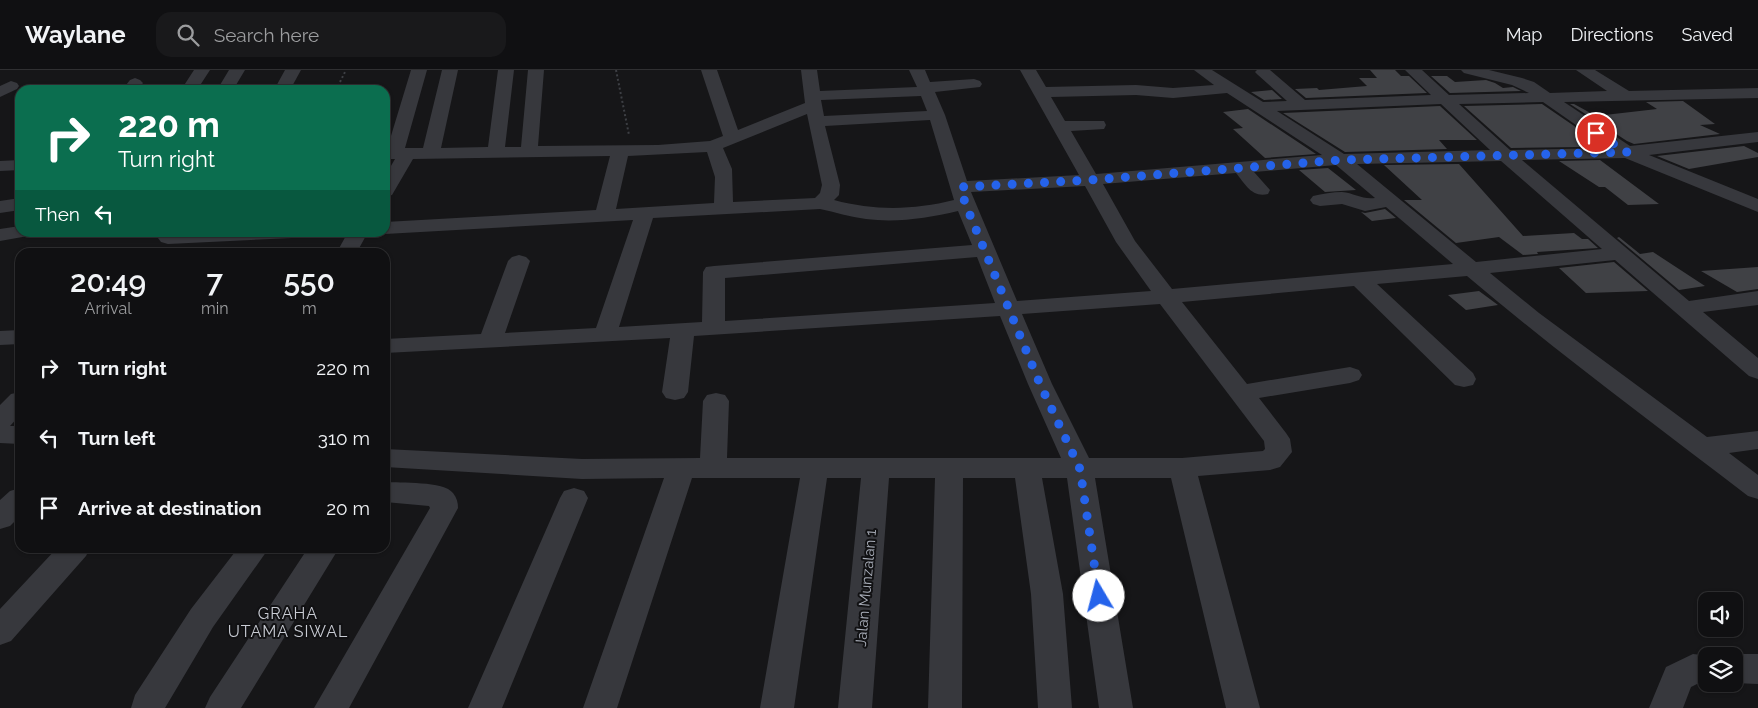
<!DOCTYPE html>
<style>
:root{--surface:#101012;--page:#19191b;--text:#f1f3f6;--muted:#9c9d9f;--line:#303032}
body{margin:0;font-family:Raleway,sans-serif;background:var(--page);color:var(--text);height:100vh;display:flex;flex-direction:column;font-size:19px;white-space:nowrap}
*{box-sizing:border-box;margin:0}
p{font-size:16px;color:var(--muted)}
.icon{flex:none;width:28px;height:28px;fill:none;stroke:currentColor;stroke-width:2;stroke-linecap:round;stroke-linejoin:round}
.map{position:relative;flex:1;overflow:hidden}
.drawer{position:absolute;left:15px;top:178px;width:375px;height:305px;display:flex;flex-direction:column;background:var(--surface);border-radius:15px;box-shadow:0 1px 4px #0004,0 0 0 1px var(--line)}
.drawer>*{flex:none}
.hud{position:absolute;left:15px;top:15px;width:375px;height:152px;border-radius:15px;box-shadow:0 1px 4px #0004,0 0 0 1px var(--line);background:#0b6e4f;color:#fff;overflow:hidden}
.tools{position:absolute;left:1698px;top:522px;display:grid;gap:10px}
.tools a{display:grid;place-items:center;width:45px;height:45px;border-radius:10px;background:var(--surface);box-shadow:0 1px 4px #0004,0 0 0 1px var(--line);font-size:25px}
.pin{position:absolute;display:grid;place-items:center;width:42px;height:42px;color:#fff;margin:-21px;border:2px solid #fff;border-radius:50%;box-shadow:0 1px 5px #0007}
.me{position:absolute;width:55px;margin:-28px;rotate:352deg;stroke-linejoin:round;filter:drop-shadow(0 0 4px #0008)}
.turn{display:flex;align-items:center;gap:18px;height:105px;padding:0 20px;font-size:22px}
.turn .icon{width:65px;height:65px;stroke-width:2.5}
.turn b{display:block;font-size:35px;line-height:42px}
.then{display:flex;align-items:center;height:48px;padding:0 20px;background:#0003;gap:10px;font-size:19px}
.eta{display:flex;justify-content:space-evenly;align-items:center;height:85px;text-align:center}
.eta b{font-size:30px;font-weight:600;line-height:35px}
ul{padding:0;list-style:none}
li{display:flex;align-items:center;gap:15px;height:70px;padding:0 20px}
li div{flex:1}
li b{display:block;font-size:19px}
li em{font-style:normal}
header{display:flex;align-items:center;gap:30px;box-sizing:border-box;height:70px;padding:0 25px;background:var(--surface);border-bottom:1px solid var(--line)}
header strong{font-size:24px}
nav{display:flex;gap:28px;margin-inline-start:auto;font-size:18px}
.search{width:350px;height:45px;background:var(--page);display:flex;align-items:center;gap:12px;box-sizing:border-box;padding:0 18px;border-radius:15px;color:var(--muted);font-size:19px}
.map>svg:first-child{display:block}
</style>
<header>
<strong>Waylane</strong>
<div class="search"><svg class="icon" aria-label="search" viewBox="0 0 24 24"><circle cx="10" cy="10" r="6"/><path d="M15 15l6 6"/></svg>Search here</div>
<nav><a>Map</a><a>Directions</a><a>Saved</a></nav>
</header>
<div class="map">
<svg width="1758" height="638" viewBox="0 0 1758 638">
<rect width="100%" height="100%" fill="#161618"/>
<path fill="#404145" d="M1370,0H1395L1401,6H1409L1427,23L1306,28L1295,19L1317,18L1319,20L1367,16L1359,8H1377Z
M1431,6H1447L1455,12L1486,10L1495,13L1503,18L1513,17L1521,21L1450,23Z
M1272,20L1282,29L1264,30L1251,22Z
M1683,31L1715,54L1700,55L1720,64L1634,74L1627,71L1570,34H1574L1596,46L1657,39L1646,32Z
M1542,34L1599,73L1578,74L1581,77L1511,78L1464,36Z
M1440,36L1477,70H1439L1447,79L1345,82L1283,43Z
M1248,39L1316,84L1265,88L1233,59L1243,58L1223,42Z
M1744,76L1758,83V87L1689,99L1657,86Z
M1600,90L1659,134L1628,135L1605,117H1599L1559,91Z
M1459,94L1523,166L1574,163L1582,169H1588L1598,178L1537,182L1538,184L1523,185L1499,167L1456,173L1404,130H1422L1384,95Z
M1328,98L1356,120L1325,122L1299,100Z
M1385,139L1396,148L1372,151L1361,142L1365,143Z
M1619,167L1640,184L1653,182L1705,216L1679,220L1617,168Z
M1614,192L1648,221L1586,223L1559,198Z
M1758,197V219L1737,222L1701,201Z
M1479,221L1498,235L1466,240L1448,225Z"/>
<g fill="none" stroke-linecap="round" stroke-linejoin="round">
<path stroke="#3d3f44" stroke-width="2" stroke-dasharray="2 2.5" stroke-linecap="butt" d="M616,0L629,65
M336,20L346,0"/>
<path fill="#37383d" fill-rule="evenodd" d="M194,0H210L197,20H181Z
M229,0H245L233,20H217Z
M285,0H301L290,20H274Z
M411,0H427L405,78H423L442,0H458L441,78L488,77L498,0H514L505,77H521L528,0H544L538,76L658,75L710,71L723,66L701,0H717L738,60L805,33L801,0H817L820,21L917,17L909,0H925L930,12L974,9L980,11L982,14L980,17L935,22L945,45L967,111L1079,105L1020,0H1036L1046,17L1136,15L1173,18L1214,15L1194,0H1212L1263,32L1287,31L1258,5L1255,2L1257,0H1270L1305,30L1431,25L1405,0H1422L1449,25L1529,23L1512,15L1464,3L1461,0H1489L1522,8L1534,12L1550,23L1607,21L1576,0H1595L1629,21L1758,18V28L1564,32L1630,76L1758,62V72L1649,85L1758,129V142L1625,88L1522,90L1689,231L1758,221V235L1703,242L1758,288V309L1749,306L1615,190L1490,203L1539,243L1707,367L1758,361V379L1729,383L1758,405V429L1748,426C1654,354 1558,283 1467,206L1377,214L1473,303L1476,309L1473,315L1464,317L1455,315L1354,216L1182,232L1247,314L1350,297L1359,300L1362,305L1359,310L1350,313L1259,328L1286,363L1290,369L1292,382L1280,397L1270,400L1198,406L1260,638H1226L1171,408H1095L1133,638H1099L1067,408H1042L1063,524L1072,638H1038L1031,524L1015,408H963L962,638H928L935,408H889L872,638H838L861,408H827L794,638H760L800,408H692L617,638H583L664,408L582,409L385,397V379L582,389L700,388L703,331L707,325L716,323L725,325L729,331L727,388H1061L1028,314L1000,246L694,266L688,322L684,328L675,330L666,328L662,322L670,268L385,283V269L481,264L508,191L512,187L519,185L526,187L530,191L505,263L596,258L633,150L385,164L379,162H385V152L596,140L610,86L413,89L392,125L385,127V106L395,89H385V79H387ZM1227,23L1322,85L1096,104L1071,61L1104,59L1106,55L1104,51H1065L1051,27L1136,25L1173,28ZM921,26L927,41L824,46L821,30ZM1543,32L1609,78L1510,80L1459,34ZM1441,34L1490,80L1344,84L1277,41ZM807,44L822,115L820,123L815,128L733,132L732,99L723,78ZM930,50L954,130C914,140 875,141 834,130L839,125L840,115L825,56ZM707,82L715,107L714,133L616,139L628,86ZM1501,91L1602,179L1476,192L1357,94ZM1336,95L1375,128C1363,130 1354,123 1342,122C1333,122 1322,124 1313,126L1310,130L1313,134L1320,136L1342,134L1365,141L1386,137L1453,194L1172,219L1135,171L1103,114L1236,103C1245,114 1252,128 1268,124L1270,120L1254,102ZM1085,116L1116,172L1151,221L1017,231L971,122ZM820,139C835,142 850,147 866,149C897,153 928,148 958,141L972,175L714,196L706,197L703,202L702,252L619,257L653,148ZM977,187L995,233L725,251V208ZM1160,234L1264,371L1265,379L1263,381L1182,388H1089L1052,314L1022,244Z
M135,8L140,10L143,13L138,20H122L130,10Z
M11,11L17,13L19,16L17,19L0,27V16Z
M20,90V100L0,101V91Z
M20,128V140L0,143V131Z
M20,156V162H31L28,166L0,171V159Z
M166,162H302L299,166L292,168L168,174L161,172L158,168L161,164Z
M348,162H368L357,182H337Z
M20,260V274L0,275V261Z
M20,322V345L10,356H20V374L0,373V335L11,324Z
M385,412C400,413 444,411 453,423C457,428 458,433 458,438L349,638H314L430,438L429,436L385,432Z
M20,418V446L10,456L0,459V430L10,421Z
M574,418L584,421L588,428L502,638H468L560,428L564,421Z
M57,478H90L86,486L11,571L0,575V539Z
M238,478H269L213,557L165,638H131L135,625L191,539Z
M308,478H339L241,638H205L210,627Z
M1693,584L1711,586H1706V613L1697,614L1691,617L1683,638H1649L1666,597Z
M1734,584H1758V614L1734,613V586H1729Z"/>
</g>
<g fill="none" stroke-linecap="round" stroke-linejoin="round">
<path stroke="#2563eb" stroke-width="9" stroke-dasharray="0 16.2" d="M1099,526L1080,399L1040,314L965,133L961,117L1090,110L1340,90L1627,82L1596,63"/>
</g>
<g text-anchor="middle" stroke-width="4" stroke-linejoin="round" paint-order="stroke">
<g font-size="15" fill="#a8adb8" stroke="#111113">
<text transform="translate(866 518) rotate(-85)" y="5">Jalan Munzalan 1</text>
</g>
<g font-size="16" letter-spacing="1" fill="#c9ccd4" stroke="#111113">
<text x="288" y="549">GRAHA<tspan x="288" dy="18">UTAMA SIWAL</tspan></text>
</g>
</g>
</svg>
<div class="tools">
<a><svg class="icon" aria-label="sound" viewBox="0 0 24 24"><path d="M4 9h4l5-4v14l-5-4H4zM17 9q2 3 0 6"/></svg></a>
<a><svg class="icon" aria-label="layers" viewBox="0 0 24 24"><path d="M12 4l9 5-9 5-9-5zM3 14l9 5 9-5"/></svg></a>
</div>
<div class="pin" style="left:1596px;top:63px;background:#d93025"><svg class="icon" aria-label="arrive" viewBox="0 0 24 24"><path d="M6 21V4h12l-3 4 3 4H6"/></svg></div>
<svg class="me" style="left:1099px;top:526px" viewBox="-20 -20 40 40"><circle r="19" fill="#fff"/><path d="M0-13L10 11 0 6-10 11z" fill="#2563eb"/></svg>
<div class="hud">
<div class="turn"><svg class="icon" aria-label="right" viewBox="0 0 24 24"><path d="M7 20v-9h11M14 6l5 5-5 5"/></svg><div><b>220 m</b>Turn right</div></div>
<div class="then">Then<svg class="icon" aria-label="left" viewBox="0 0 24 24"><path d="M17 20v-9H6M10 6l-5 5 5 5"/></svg></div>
</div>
<section class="drawer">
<div class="eta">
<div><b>20:49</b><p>Arrival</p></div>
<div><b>7</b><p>min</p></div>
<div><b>550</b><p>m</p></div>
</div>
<ul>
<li><svg class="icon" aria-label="right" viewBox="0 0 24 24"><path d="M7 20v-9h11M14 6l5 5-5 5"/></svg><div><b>Turn right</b></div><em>220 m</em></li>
<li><svg class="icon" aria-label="left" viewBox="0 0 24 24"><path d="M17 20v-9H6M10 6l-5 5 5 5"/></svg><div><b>Turn left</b></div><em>310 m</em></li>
<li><svg class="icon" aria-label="arrive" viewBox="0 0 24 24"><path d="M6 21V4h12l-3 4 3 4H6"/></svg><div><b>Arrive at destination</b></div><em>20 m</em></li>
</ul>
</section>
</div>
